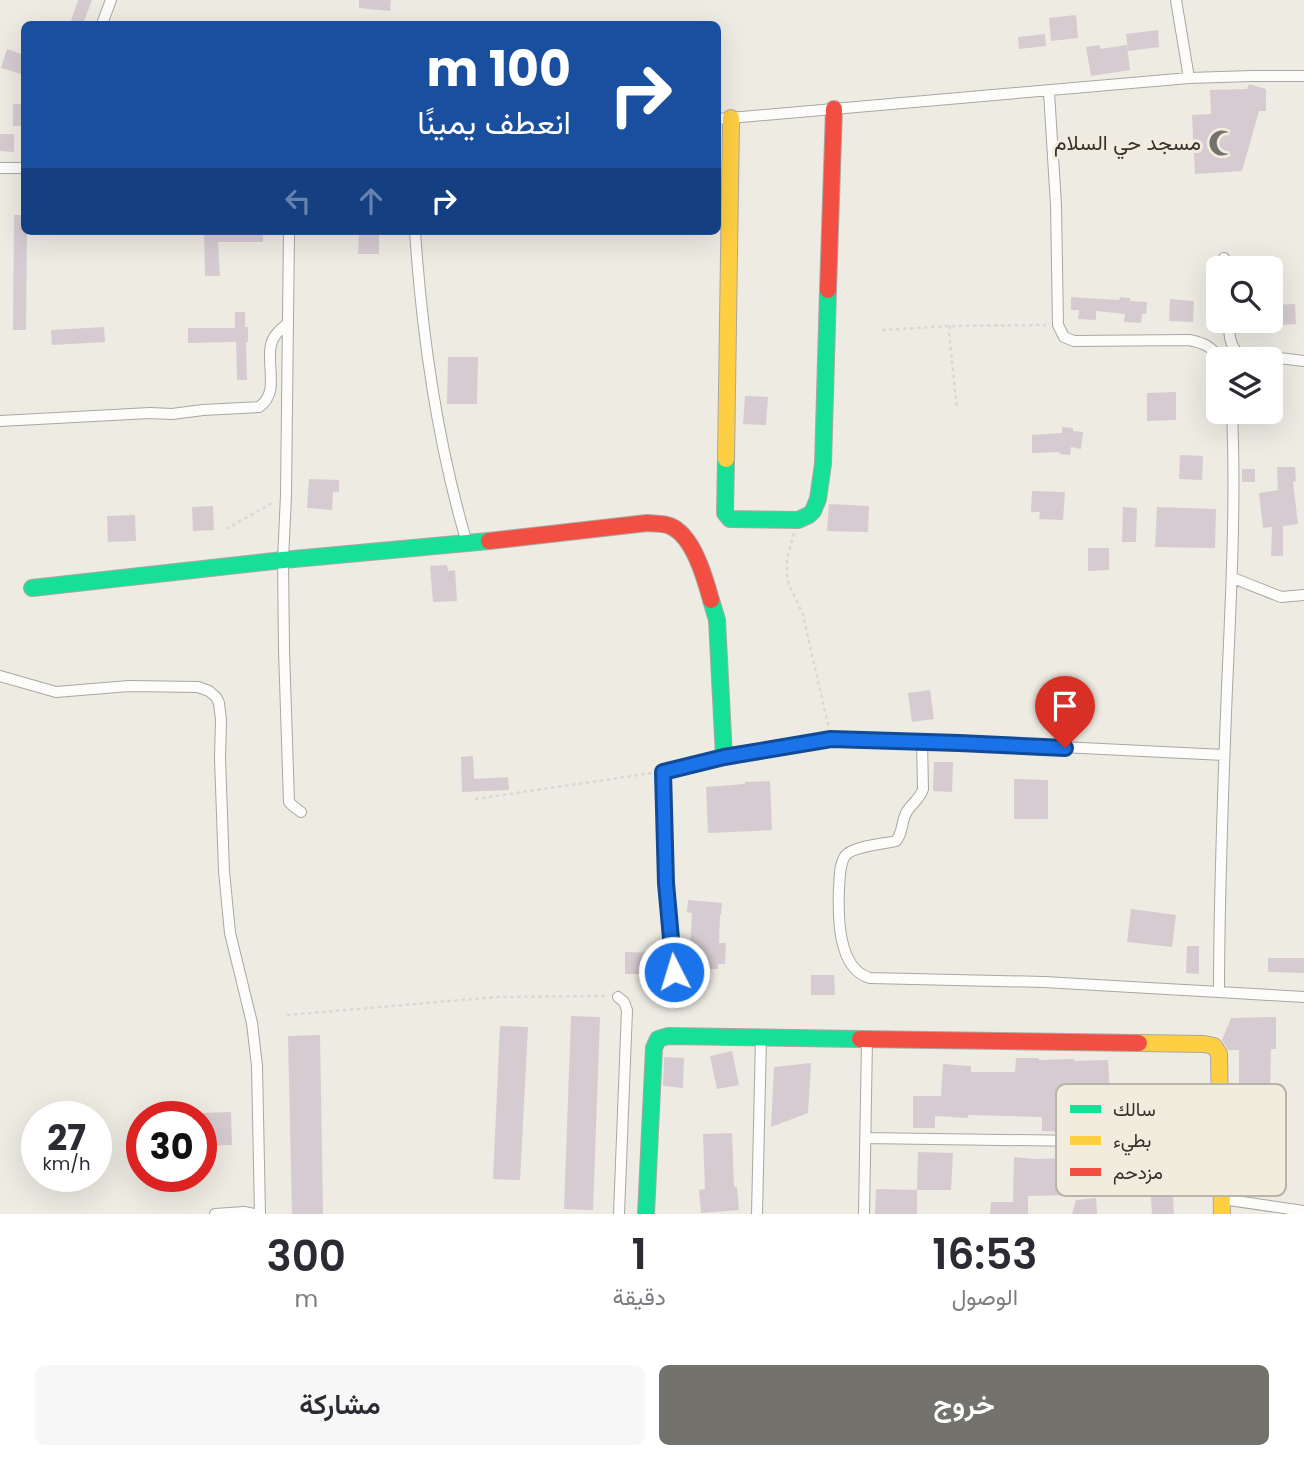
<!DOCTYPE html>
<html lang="ar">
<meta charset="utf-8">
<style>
:root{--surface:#fff;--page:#f7f7f7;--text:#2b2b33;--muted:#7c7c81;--accent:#74726c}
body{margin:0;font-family:Poppins,Vazirmatn,sans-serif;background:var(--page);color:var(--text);direction:rtl;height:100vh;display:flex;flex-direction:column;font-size:26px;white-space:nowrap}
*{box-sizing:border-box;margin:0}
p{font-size:23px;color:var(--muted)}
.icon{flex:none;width:38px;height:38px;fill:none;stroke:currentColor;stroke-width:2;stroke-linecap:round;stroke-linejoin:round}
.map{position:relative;height:1214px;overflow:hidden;direction:ltr}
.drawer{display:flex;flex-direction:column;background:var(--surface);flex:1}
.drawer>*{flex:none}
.banner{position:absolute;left:21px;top:21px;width:700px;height:214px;border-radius:10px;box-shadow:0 7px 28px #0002;direction:rtl;background:#1a4fa0;color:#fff;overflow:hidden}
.buttons{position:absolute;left:1206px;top:256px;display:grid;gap:14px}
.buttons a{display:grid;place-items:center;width:77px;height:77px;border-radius:10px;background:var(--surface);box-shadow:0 7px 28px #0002;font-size:35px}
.speed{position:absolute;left:21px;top:1101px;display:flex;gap:14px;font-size:35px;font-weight:700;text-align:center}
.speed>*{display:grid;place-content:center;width:91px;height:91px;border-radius:50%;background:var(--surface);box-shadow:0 7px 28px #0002;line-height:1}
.speed small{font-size:18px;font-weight:400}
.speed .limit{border:10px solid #d22;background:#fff;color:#111}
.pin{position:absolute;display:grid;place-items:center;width:60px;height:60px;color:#fff;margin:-72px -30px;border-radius:50% 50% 50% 0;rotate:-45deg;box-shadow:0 0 7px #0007}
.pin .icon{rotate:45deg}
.me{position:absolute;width:77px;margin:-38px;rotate:355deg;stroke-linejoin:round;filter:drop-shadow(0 0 5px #0008)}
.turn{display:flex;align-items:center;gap:24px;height:147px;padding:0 35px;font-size:32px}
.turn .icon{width:91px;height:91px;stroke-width:2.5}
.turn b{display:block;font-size:49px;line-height:60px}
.lanes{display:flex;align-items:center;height:66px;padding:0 35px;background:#0003;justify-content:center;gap:35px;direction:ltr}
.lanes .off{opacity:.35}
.eta{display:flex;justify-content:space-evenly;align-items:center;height:119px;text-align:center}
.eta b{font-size:42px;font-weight:600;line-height:49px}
.primary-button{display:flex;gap:14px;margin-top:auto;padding:14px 35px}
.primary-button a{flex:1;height:80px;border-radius:10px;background:var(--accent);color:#fff;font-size:28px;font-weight:600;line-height:80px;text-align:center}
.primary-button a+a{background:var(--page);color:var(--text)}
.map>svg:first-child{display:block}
</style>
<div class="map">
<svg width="1304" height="1214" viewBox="0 0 1304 1214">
<rect width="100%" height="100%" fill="#eeebe3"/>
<path fill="#d6cbd1" d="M78,0H92L83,24H70Z
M359,0H391L390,11L359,8Z
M1076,15L1078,38L1051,41L1049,18Z
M1158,30L1159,47L1128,51L1126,34Z
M1045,34L1046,46L1019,49L1018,37Z
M1100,45V49L1127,45L1130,70L1091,76L1086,47Z
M7,49L24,55V75L1,68Z
M1249,84L1266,89V111H1259L1242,171L1195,174L1192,115L1211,114L1210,90L1247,89Z
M13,104H24V126H13Z
M0,134H14V152L0,151Z
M14,215H24V231H27L26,330H13Z
M204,231H263V242H218L220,276H205Z
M359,231H379V254H358Z
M1277,256V268H1233L1232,259Z
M1071,297L1119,300L1120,297L1130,298V301L1147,302L1146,314H1142L1141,323L1124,322L1125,314L1096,311V320L1078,319L1079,310H1071Z
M1170,299L1194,301L1193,322L1169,321Z
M1295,304L1296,324L1270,326V305Z
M235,312H245V327H248V342H246L247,380H237L236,342L188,343V328H235Z
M104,327L105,342L52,345L51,330Z
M448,357H478L477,404H447Z
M1176,392V420L1147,421V393Z
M745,396L768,397L766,425L743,424Z
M1062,427L1073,428V431L1083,432L1081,449L1071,447L1070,455L1059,454L1060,452L1032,453V435L1062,433Z
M1180,455L1203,456L1202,480L1179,479Z
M1277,467H1295L1296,481L1293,482L1298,524L1283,526V556H1271L1272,527L1263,528L1259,493L1278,490Z
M1242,469H1255V482H1242Z
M309,479L339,480V492H333L332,510L307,508Z
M1032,491L1065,492L1063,520L1039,519L1040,512H1031Z
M829,504L869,506L868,532L827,531Z
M213,506L214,530L193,531L192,507Z
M1123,507L1137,508L1136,542H1122Z
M1157,507L1216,509L1215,548L1155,547Z
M135,515L136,541L108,542L107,516Z
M1088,548H1109V570L1088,571Z
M447,565L448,571L455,570L457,601L433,602L430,566Z
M930,690L934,719L912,722L908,693Z
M1054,708H1065V727L1055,728Z
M473,756L474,779L508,777L509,790L462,792L461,757Z
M934,762H953L952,792L933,791Z
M1014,779L1048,780V819H1014Z
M770,781L772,830L708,833L706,787L745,784V782Z
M688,900L722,903L721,915H720L719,943H726L725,964H718V969L689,968L692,913L687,912Z
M1131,909L1176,915L1172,947L1127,942Z
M1187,946H1199V974L1186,973Z
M625,952L655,953V974H625Z
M1268,958H1304V973L1268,972Z
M811,975H834L835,995H811Z
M571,1016L600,1017L593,1210L564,1209Z
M1276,1017V1049H1271L1270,1096L1239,1095V1050H1228L1222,1040L1231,1018Z
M500,1026L528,1027L520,1180L493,1179Z
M320,1035L323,1214H292L288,1036Z
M732,1051L739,1085L717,1089L710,1056Z
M664,1057L684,1058L683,1088L663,1086Z
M1016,1058H1039V1060L1074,1059V1061L1108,1060L1110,1097L1073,1099L1072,1132L1042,1131V1117L968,1115V1118L935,1116V1128H913V1096H941L943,1064L971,1066V1072H1015Z
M811,1063L808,1113L771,1127L774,1067Z
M231,1112L232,1145L201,1146V1113Z
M732,1133L734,1187H737L739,1210L701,1213L699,1190L705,1189L703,1134Z
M918,1152L953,1153L951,1190H917V1214H875L876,1189L917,1190Z
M1014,1157L1036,1159L1069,1158L1070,1195L1028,1196V1214H990L991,1202H1013Z
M1172,1180L1174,1214H1152L1150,1181Z
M1096,1198L1097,1214H1072L1076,1200Z"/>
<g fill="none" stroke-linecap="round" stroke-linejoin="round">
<g stroke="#aaa7a2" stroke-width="12">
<path id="street" d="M1176,0L1189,78
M102,24L111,0
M1049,92L1056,205L1058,325L1064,337L1074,341L1189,340C1204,343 1211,346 1220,359
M718,119L1189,78L1252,76H1304
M0,168H24
M289,231L286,495L283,560L284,650L289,802L293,806L301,812
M415,231C422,336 437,442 467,543
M1224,258L1225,268
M1229,320C1229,332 1229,345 1238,353L1304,361
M1232,411C1236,504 1231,596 1227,688C1223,789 1219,891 1219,992L1304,997
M0,421L150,413L172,414L203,410L259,407C280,393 266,365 271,345C273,335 281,329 288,323
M1233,578L1281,597L1304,595
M0,676L56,692L129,686L198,687L209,691L216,697L219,703L221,720L220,758L224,871L230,933L252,1023L257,1066L260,1214
M922,742L923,789C920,799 911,804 906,813C901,823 903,833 896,841C884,844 852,846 845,856C839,865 840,877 839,888C838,914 837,969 870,978L1044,982L1219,992
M674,972L666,883L663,772L724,757L831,739L959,742L1224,755
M618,997L624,1002L627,1010L619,1214
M865,1138L1221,1143
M1222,1199L1304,1211
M215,1214L244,1212L254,1214
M757,1214L761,1037
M864,1214L867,1039"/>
</g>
<g stroke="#aaa7a2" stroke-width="18">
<path id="fast" d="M726,459L725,513L730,519L798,520L809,515L813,511L818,499L823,464L828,290
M32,588L283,560L489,541
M711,600L717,620L724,757
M646,1214L654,1048L658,1039L668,1036L860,1039"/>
</g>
<g stroke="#aaa7a2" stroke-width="18">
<path id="slow" d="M726,459L731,118
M1139,1043L1204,1044L1214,1046L1219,1054L1222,1214"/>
</g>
<g stroke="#aaa7a2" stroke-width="18">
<path id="jam" d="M828,290L834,109
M489,541L647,523C654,524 663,523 670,526C693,535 705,578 711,600
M860,1039L1139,1043"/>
</g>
<path stroke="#d9d8d6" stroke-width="2.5" stroke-dasharray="3.5 3.5" stroke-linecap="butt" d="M950,326L949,333L957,409
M882,330L950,326L1047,325
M226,529L274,502
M794,533L787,560V580L803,615L829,729
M475,799L652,773
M287,1015L497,997L608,996"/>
<use href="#street" stroke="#fcfcfb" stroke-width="10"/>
<use href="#fast" stroke="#16e098" stroke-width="16"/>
<use href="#slow" stroke="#ffcf43" stroke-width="16"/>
<use href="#jam" stroke="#f24e42" stroke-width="16"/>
</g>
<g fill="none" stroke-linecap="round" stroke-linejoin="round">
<g stroke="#114b97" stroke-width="18">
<path id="route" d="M674,972L666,883L663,772L724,757L831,739L959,743L1065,748"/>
</g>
<use href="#route" stroke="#1a73e8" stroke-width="12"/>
</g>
<defs>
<g id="mosque-bare" transform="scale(2.1)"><path d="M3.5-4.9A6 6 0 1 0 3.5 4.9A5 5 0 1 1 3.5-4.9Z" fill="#74726c" stroke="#f2ecdf" stroke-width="2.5" paint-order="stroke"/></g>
</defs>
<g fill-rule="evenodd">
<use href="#mosque-bare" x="1222" y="143"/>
</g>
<g text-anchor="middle" stroke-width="6" stroke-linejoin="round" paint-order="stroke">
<g font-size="21" fill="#33312c" stroke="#f2ecdf" text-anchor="end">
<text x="1201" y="150">مسجد حي السلام</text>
</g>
</g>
<rect x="1056" y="1084" width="230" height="112" rx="10" fill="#f2ecdf" stroke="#b9b4a9" stroke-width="2"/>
<rect x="1070" y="1105" width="31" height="8" fill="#16e098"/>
<rect x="1070" y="1136" width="31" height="9" fill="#ffcf43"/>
<rect x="1070" y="1168" width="31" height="8" fill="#f24e42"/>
<g font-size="19" fill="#33312c">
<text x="1113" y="1116">سالك</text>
<text x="1113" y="1147">بطيء</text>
<text x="1113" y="1179">مزدحم</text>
</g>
</svg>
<div class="buttons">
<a><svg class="icon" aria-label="search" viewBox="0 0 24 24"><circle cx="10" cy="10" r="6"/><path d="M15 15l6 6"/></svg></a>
<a><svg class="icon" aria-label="layers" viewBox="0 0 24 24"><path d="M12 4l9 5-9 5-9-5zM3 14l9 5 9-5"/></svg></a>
</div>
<div class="speed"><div>27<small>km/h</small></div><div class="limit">30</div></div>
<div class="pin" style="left:1065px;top:748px;background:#d93025"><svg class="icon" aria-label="arrive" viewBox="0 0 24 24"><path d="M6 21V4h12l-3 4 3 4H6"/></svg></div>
<svg class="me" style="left:674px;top:972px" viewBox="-20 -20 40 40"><circle r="17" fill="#1a73e8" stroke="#fff" stroke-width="3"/><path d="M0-11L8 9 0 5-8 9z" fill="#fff"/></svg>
<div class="banner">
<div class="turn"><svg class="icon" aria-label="right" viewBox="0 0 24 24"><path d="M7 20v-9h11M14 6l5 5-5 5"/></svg><div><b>100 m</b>انعطف يمينًا</div></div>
<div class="lanes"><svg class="icon off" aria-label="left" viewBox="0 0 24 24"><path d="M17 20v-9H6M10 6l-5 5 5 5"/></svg><svg class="icon off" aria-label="ahead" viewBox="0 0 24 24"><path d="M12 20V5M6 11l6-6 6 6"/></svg><svg class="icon" aria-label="right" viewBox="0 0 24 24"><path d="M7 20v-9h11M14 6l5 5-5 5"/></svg></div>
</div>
</div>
<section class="drawer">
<div class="eta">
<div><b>16:53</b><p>الوصول</p></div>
<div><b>1</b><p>دقيقة</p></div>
<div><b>300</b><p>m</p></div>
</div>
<div class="primary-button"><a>خروج</a><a>مشاركة</a></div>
</section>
